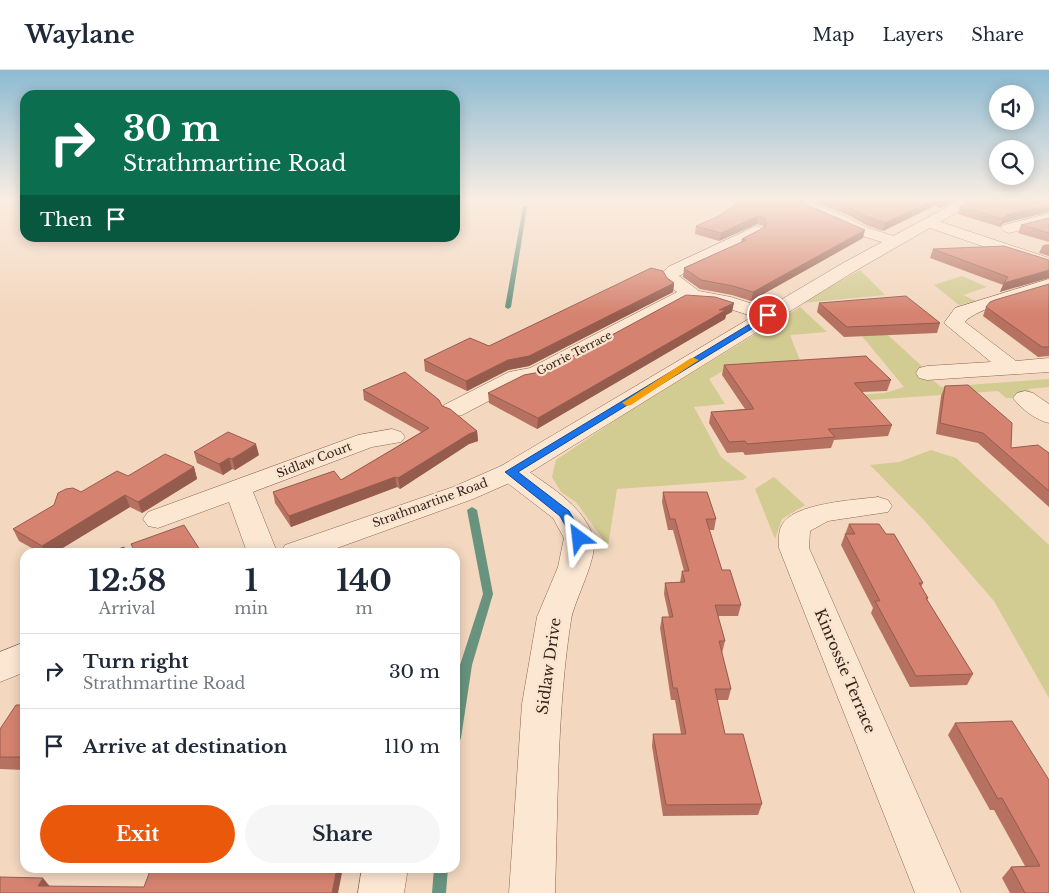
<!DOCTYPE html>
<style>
:root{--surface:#fff;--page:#f6f6f7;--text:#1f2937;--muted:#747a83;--line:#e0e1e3;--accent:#ea580c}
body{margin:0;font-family:"Libre Baskerville",serif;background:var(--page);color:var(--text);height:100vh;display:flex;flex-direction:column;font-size:19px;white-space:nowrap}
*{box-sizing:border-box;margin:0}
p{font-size:16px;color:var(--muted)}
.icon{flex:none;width:28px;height:28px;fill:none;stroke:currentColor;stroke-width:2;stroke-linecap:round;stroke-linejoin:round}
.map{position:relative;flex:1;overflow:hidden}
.details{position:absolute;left:20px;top:478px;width:440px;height:325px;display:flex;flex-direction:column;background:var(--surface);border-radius:15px;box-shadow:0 2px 12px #0003}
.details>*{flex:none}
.hud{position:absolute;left:20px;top:20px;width:440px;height:152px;border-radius:15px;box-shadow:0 2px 12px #0003;background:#0b6e4f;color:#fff;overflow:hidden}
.tools{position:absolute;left:989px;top:15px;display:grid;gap:10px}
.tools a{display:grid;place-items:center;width:45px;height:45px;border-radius:50%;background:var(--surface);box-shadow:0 2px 12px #0003;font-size:25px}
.pin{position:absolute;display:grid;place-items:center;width:42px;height:42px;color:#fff;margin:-21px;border:2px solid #fff;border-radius:50%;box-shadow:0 1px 5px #0007}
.me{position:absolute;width:55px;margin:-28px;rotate:330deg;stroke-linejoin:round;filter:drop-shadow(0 0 4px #0008)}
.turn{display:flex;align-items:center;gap:18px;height:105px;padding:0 20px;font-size:22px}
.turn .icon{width:65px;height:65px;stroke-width:2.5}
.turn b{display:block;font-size:35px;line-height:42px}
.then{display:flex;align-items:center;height:48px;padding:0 20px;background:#0003;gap:10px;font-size:19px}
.eta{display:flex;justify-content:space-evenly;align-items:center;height:85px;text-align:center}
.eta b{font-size:30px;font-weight:700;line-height:35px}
.primary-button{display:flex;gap:10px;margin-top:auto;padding:10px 20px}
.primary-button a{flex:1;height:58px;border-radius:30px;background:var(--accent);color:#fff;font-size:20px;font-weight:700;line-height:58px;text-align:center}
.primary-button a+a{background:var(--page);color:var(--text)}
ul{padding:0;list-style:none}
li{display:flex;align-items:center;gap:15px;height:75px;padding:0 20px;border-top:1px solid var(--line)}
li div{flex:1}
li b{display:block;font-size:19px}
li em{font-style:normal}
header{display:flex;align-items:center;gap:30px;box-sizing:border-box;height:70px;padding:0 25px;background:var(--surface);border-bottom:1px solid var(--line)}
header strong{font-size:24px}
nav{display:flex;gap:28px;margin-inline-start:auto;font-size:18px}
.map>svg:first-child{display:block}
</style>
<header>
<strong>Waylane</strong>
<nav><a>Map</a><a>Layers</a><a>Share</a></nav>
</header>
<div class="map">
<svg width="1049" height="823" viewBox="0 0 1049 823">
<rect width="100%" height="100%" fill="#f3d7bf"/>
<path fill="#d2cb92" d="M860,200L885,225L802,233Z
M962,206L987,217L963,225L976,231L959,235L934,215Z
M800,237L827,262L790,265L801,293L732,296L709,309L725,334L694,337L721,387L747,407L743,410L617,419L608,476L576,432L561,422L552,407L556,390L629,341Z
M879,257L924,298L920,299L941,317L1049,309V317L1028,319L1038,327L1006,328L998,321L869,330L859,325L885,323L904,317L857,260Z
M931,380L956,388L1049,475V628L994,531L922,448L870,395L899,392Z
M774,407L805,435L782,449L775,469L755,419Z"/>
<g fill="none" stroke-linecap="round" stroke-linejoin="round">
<path fill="#68937f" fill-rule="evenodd" d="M525,136L527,137L511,237L508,239L505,237L523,137Z
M472,437L477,440L493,524L472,595L461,668L459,672L455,673V628L460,595L483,524L467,440Z
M434,798H448L446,823H432Z"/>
<g stroke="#8d6655" stroke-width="1">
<path id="minor" d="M802,129H817L815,134L847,147L865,157L900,168L902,171L900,174L894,176L853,163L837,153L804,140L800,132Z
M1047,144L1049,145V153L1009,163L1004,161L1001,158L1004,155Z
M929,148L1049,188V199L924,156L921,153L924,150Z
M756,156L762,158L764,161L762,164L679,206L699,221L731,227L775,241L778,245L775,249L768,251L761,249L714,234L684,232L544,309L523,313L462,345L453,347L444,345L441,340L444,335L509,302L530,298L677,222L667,215L661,205L668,197Z
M1049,209V220C1031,225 974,239 965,252L1016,291L1049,288V302L927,310L919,308L916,303L919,298L927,296L991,292L944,253L955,238Z
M1025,321L1033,323L1049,334V353C1036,350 1021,339 1013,328L1017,323Z
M392,359L401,362L405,367L401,372L372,377L253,422L277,482H247L229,432L158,458L148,456L143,449L148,442L358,365Z
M511,394L521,396C548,416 581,433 593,466C600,485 574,530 571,550C557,640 558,732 555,823H509L522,634L537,547L558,497L564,468L553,448L501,408L497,402L501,396Z
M878,427L888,430L892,436L888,442L828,451L810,461L809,478L961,823H915L779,478C779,471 778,461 782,455C793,433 855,430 878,427Z
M362,798H408L404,823H358Z"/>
</g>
<g stroke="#8d6655" stroke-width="1">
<path id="tertiary" d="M962,129H980L855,201L521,408L473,429L326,482H281L285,475L453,417L501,396L843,193Z
M25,572V602L0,612V582Z"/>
</g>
<use href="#minor" fill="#fce7d3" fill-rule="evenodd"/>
<use href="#tertiary" fill="#fce7d3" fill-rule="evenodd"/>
</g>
<path fill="#b77160" d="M818,129H958L940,138L934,136L883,161L866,155L848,145L817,133Z
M1049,129V143L1048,142L1004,153L1000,157L958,144L960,136Z
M805,134L863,168L751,231L732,225L700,219L683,207L684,198L741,172L742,169L764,158L763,156L757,154L719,171L695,164L696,156L719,146Z
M1049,148V172L1018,163L1021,155Z
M1049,174V186L1039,183L1043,175Z
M933,179L1049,190L1000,222L1003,215L930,188Z
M667,208L674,213L673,222L529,296L508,300L467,321L425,301L424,290L489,276Z
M1049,214V286L1038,287L983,246L986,237Z
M819,233L940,253L937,263L844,267L817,242Z
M732,242L726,245L725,249L537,359L489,333L488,323L545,301Z
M724,295L891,310L887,321L862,322L892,355L888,366L834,370L831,378L745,385L743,382L727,383L709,353L711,342L745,339L722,305Z
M945,316L1011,378L1049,383V437L978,373L936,364L941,326Z
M363,320L442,336L477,361L478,371L469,374L400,419L397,417L291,457L275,433L273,422L341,410L421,362L364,330Z
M194,382L259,385L235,400L232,399L223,405L197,393Z
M194,397L197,409L142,443L130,437L56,482H39L19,471L13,459L128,406Z
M663,422L716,449L714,460H709L722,500L741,535L738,546H718L725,571L722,583L731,619L728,630H717L725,664L762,734L758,745L663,746L652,676L653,664H681L675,630H671L660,558L662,547H669L664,524L665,513L680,512L682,501H684L673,460H668L662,432Z
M849,454L886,464L923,513L921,517L928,528L927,530L973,604L967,615L910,617L871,543L873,538L841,475Z
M25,635V700L0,699V659Z
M1012,651L1049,823H1010L1002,808L1011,797L1025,796L994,740H990L948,665L955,653Z"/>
<path fill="#955c4e" d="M936,129L934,136L883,161L885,153Z
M946,129H958L940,138L943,131Z
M1049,135V139L1048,142L1004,153L1000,157L1002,149L1006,145Z
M758,146L757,154L719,171L721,163Z
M865,160L863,168L751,231L753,222Z
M1049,200V208L1000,222L1004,213Z
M674,213L673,222L529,296L508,300L467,321L466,311L508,290Z
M734,233L732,242L726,245L725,249L537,359L538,348L719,240Z
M477,361L478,371L469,374L400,419L398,408L469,364Z
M256,374L259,385L235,400L232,389Z
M229,388L232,399L223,405L219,394Z
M194,397L197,409L142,443L138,432Z
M395,407L397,417L291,457L289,446Z
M125,425L130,437L56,482H45L42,476Z
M337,798H343L338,823H332Z
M43,808L52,819L38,816Z"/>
<path fill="#d58370" stroke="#955c4e" d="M743,129H802L805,134L865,160L753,222L733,216L701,210L684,198L746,170L742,169L765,157L767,152L764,148L758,146L721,163L696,156L719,146Z
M828,129H936L885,153L868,147L850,138Z
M937,129H946L943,131Z
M972,129H1049V135L1006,145L1002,149L960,136Z
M1049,148V163L1021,155Z
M1004,176L1049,190V200L1004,213L1008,207L933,179Z
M651,198L663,201L667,208L674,213L529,286L508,290L466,311L424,290L470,268L489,276Z
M1049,214V277H1042L986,237L990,232L995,230Z
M686,225L715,227L734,233L719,240H726L538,348L488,323L524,305L545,301Z
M906,226L940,253L847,257L819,233Z
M866,286L891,310L854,313L892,355L828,359L835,367L747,374L745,371L729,372L711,342L754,339L724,295Z
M405,302L439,330L442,336L450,339L477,361L469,364L398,408L395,407L289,446L273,422L334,401L341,410L429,358L363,320Z
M968,315L1012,353L1011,378L1038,375L1049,383V421L983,363L940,353L945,316Z
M228,362L256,374L232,389L229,388L219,394L194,382Z
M165,384L194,397L138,432L125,425L42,476L13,459L54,435L58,423L66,419L73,418L81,422L117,401L128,406Z
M663,422H707L716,449H706L722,500H730L741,535H715L725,571H719L731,619H715L725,664H743L762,734L666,735L653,664H686L677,618H673L662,547H673L665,513L685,512L682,501H689L675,449H670Z
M849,454H879L886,464H894L923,513H919L928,528H926L973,604L916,606L875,531H880L845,464H855Z
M184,455L200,480L194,482H135L131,474Z
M124,477L126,482H109Z
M25,514V521L21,516Z
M16,635H25V687H0V659Z
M1012,651L1049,710V823H1025L1011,797L1040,796L1002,728L998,729L955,653Z
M151,798H337L332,823H0V807L43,808L38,816L144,817Z"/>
<linearGradient id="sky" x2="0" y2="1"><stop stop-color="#8cbad2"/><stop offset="0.53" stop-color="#faede2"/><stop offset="1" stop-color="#faede2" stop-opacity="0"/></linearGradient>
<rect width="1049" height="244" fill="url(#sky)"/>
<path fill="#1a73e8" stroke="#114b97" d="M768,243L772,245L771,247L518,402L569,441L585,468L583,471H574L560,446L505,402Z"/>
<path fill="#f59e0b" d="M691,288H694L699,290L631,335L627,336L622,333Z"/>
<g text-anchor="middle" stroke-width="4.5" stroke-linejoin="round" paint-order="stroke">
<g font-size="11" fill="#3b231b" stroke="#f9e4cf">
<text transform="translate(574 283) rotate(-27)" y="4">Gorrie Terrace</text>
</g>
<g font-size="12" fill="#3b231b" stroke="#f9e4cf">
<text transform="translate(314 390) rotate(-21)" y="4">Sidlaw Court</text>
<text transform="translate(430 433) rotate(-20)" y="4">Strathmartine Road</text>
</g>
<g font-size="15" fill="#3b231b" stroke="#f9e4cf">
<text transform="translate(549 596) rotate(-82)" y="5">Sidlaw Drive</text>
<text transform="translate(845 601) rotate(67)" y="5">Kinrossie Terrace</text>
</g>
</g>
</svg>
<div class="tools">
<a><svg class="icon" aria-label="sound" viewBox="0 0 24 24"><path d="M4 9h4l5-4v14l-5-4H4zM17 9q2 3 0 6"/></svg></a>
<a><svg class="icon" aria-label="search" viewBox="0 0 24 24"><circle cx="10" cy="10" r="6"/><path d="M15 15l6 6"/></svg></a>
</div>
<div class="pin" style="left:768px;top:245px;background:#d93025"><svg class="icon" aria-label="arrive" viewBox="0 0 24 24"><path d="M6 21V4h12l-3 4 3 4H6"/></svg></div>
<svg class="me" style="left:579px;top:468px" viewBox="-20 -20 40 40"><path d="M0-17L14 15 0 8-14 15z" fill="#1a73e8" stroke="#fff" stroke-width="4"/></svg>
<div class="hud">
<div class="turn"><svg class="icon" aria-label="right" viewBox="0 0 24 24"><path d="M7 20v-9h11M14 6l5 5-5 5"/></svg><div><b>30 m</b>Strathmartine Road</div></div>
<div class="then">Then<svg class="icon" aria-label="arrive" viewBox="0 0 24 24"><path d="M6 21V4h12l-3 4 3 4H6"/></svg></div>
</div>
<section class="details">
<div class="eta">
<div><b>12:58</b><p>Arrival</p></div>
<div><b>1</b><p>min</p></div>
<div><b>140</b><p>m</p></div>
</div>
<ul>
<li><svg class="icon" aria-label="right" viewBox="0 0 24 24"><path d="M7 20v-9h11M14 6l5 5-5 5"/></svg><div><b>Turn right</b><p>Strathmartine Road</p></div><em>30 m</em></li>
<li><svg class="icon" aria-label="arrive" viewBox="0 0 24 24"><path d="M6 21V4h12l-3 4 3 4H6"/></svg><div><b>Arrive at destination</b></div><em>110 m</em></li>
</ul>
<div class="primary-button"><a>Exit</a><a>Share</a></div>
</section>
</div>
